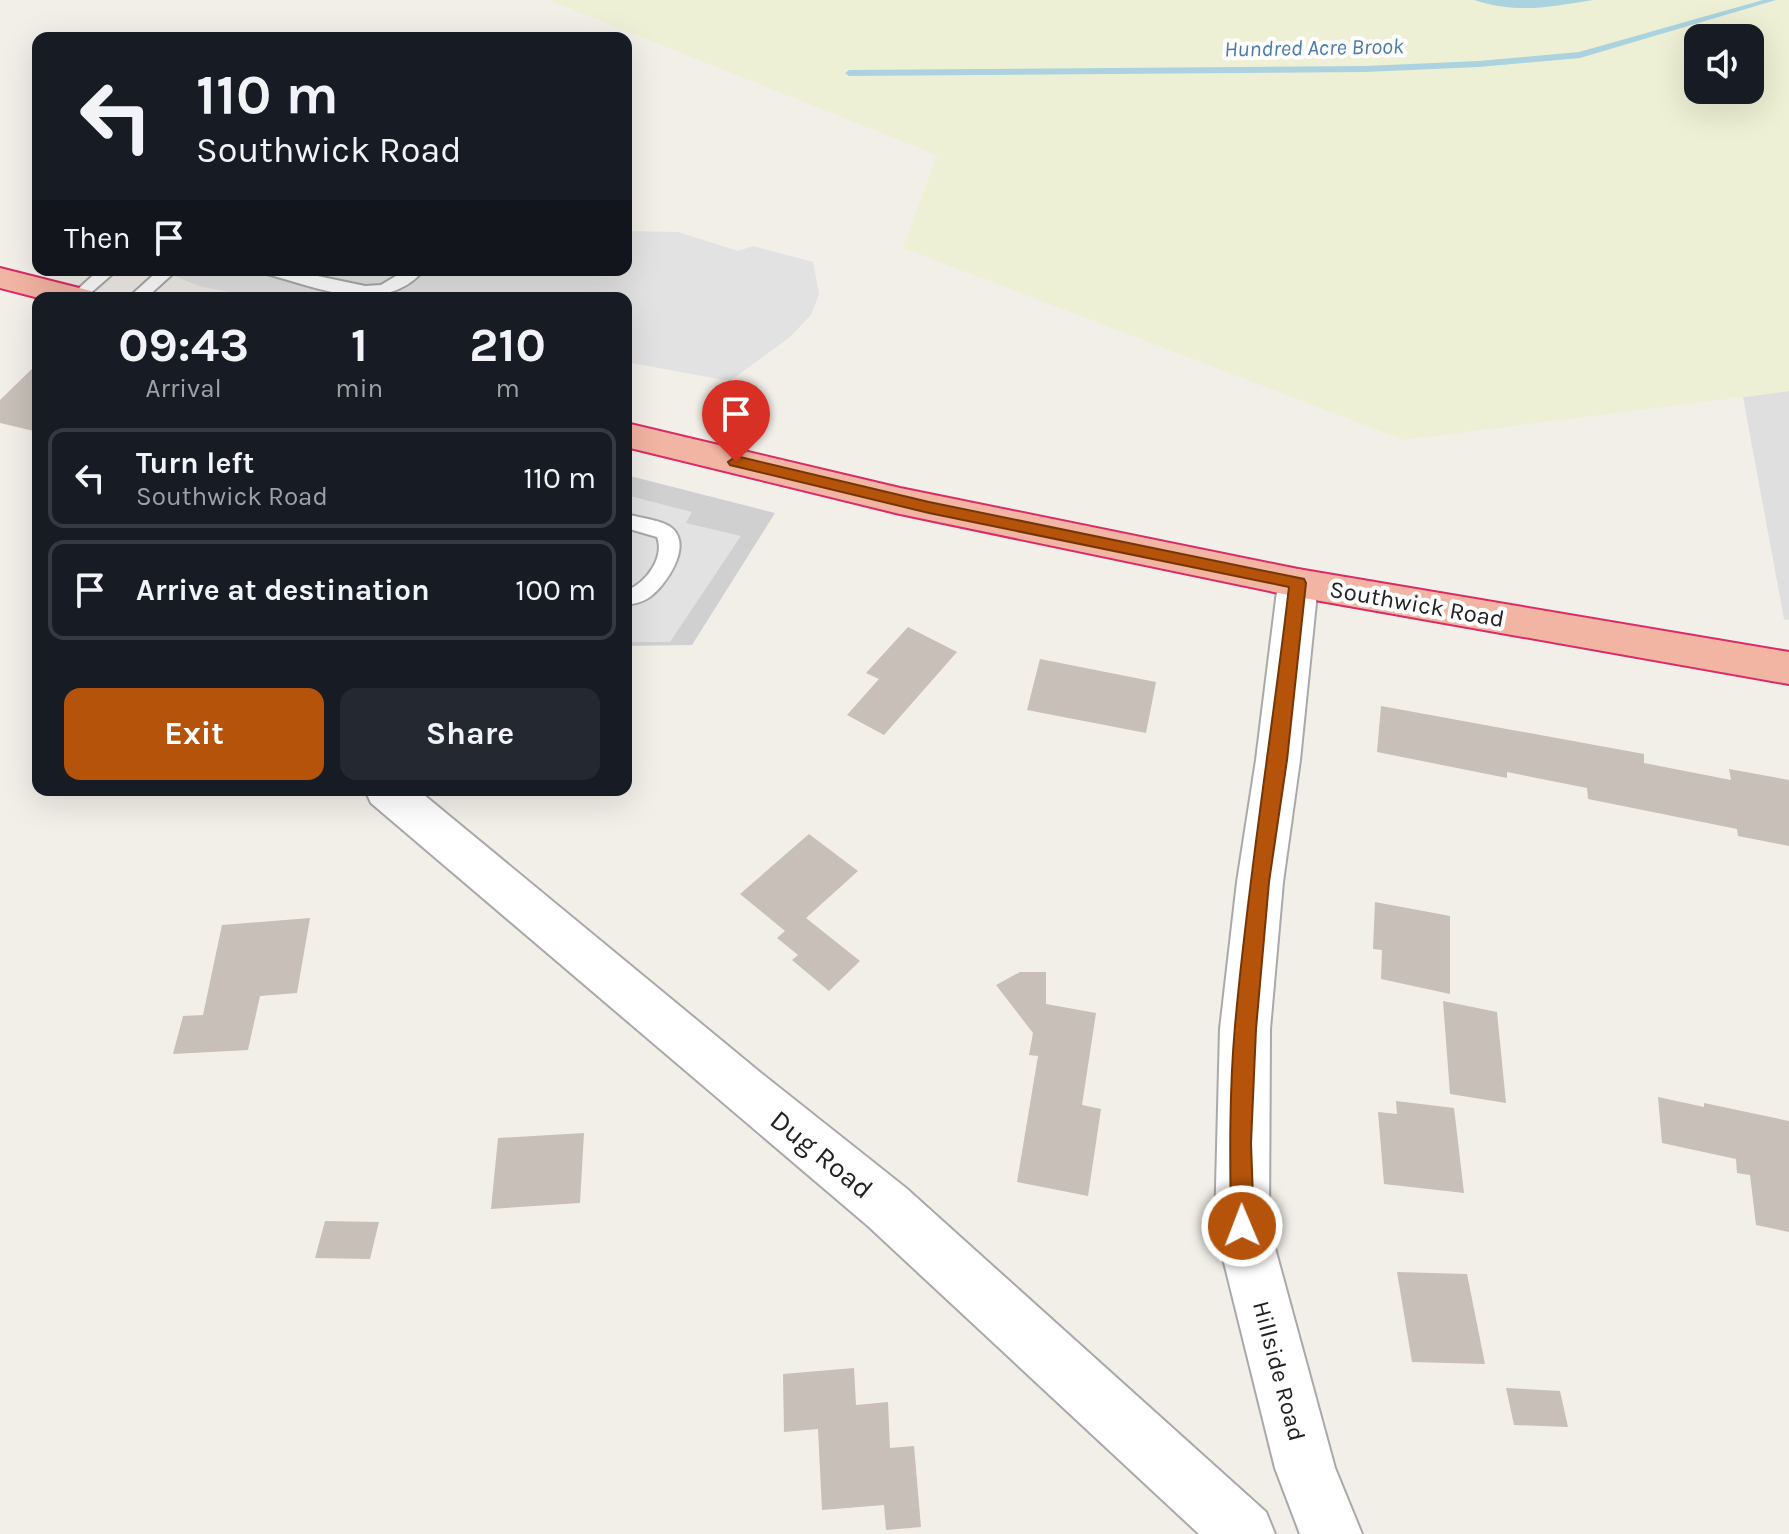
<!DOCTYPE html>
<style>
:root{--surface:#171b24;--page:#242831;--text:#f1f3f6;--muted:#9ea1a6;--line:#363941;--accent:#b45309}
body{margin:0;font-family:Karla,sans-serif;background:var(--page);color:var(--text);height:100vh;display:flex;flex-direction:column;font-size:30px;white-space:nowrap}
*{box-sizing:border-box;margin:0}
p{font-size:26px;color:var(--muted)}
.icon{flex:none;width:44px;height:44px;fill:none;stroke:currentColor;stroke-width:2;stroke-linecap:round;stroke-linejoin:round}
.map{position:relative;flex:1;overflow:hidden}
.drawer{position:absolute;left:32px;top:292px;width:600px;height:504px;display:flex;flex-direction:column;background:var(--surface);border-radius:16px;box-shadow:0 8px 32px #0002}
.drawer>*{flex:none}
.banner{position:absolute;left:32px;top:32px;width:600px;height:244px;border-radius:16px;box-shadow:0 8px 32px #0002;background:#171b24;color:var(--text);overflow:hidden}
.tools{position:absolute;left:1684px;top:24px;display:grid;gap:16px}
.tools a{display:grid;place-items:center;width:80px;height:80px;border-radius:16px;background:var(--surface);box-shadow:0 8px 32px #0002;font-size:40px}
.pin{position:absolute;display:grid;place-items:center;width:68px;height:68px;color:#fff;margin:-82px -34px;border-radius:50% 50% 50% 0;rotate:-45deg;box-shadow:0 0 8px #0007}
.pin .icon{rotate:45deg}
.me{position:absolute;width:88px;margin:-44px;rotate:359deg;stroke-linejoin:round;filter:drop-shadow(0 0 6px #0008)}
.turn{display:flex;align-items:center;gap:28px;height:168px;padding:0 32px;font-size:36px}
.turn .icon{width:104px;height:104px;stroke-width:2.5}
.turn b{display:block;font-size:56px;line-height:68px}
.then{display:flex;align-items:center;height:76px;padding:0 32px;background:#0003;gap:16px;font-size:30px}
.eta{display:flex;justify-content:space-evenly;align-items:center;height:136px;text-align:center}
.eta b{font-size:48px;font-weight:700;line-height:56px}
.primary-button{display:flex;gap:16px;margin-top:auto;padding:16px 32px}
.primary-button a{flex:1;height:92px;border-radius:16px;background:var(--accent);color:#fff;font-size:32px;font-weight:700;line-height:92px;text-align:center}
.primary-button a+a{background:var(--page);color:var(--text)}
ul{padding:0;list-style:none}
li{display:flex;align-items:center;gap:24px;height:100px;margin:0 16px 12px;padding:0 16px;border:4px solid var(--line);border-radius:16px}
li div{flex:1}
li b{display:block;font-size:30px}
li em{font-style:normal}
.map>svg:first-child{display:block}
</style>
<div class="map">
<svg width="1789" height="1534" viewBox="0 0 1789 1534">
<rect width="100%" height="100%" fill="#f2efe9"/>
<path fill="#e0dfdf" d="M1789,391V620L1784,619L1743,397Z"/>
<path fill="#d0d0d0" d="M626,475L775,513L692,645L626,646Z"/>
<path fill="#eef0d5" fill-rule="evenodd" d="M548,0H1789V391L1404,440L903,248L937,155ZM1698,38H1750V90H1698Z"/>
<path fill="#e2e2e2" d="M626,231L678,232L738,251L753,246L813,262L819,294L811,315L790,337L730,381L626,362V298H264L202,287L159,270H626Z
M626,495L692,512L686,523L741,536L670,642H626Z"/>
<path fill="#aad3df" d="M1474,0H1593C1550,7 1517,14 1474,0Z"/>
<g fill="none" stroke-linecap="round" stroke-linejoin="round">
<path fill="#aad3df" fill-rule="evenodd" d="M1763,0H1776L1580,58L1479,67L1365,72L849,76L845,73L849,70L1365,66L1479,61L1579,52Z"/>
</g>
<path fill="#c7bfb8" d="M38,363V432L0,423V400Z
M908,627L957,652L884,735L847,715L879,679L866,673Z
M1040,659L1156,682L1146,733L1027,710Z
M1381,706L1644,754V763L1731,780L1729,769L1789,780V846L1738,836L1737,829L1588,799L1587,788L1507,772V778L1377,752Z
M809,834L858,871L806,918L860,961L829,991L792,960L798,955L777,938L785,931L740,894Z
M1375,902L1450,916V994L1381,979L1382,950L1373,949Z
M310,918L297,993L260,996L248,1050L173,1054L183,1016L203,1015L222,925Z
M1020,972H1046V1004L1096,1013L1082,1105L1101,1109L1088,1196L1017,1182L1038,1056L1029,1055L1033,1033L996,985Z
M1443,1001L1497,1012L1506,1103L1450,1094Z
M1658,1097L1704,1107V1103L1789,1121V1232L1756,1225L1750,1175L1737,1173L1736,1159L1662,1143Z
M1396,1101L1454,1108L1464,1193L1384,1184L1378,1112L1397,1114Z
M584,1133L580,1203L491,1209L498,1138Z
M325,1221L379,1222L370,1259L315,1258Z
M1397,1272L1467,1274L1485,1364L1412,1362Z
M854,1368L856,1405L888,1402L890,1448L914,1446L921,1527L886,1530L884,1505L822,1510L818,1429L784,1432L783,1374Z
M1506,1388L1560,1391L1568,1427L1514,1425Z"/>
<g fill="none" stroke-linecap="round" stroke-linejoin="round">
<g stroke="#a9a9a9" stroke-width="4">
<path id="service" d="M99,270H117L85,298H68Z
M159,270H177L146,298H128Z
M261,270H289L365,286L381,285L406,270H424C383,318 314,286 263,273Z
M626,514C639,518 665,520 674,530C691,549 665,586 650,597C643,602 634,604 626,605V591C646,583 665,558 657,537L626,528Z"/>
</g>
<g stroke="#a9a9a9" stroke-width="4">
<path id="minor" d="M365,790H418L761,1073L906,1188L1266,1512L1275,1534H1199L868,1226L371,803Z"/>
</g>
<g stroke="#a9a9a9" stroke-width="4">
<path id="tertiary" d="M1298,569L1312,573L1318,583L1300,760L1283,882L1270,1029L1269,1226L1335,1468L1362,1534H1300L1275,1468L1215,1226L1220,1029L1237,882L1256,760L1278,583L1284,573Z"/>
</g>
<g stroke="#dc2a67" stroke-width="4">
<path id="trunk" d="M0,268L91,291L96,298H39L0,288Z
M626,423L900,488L1298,569L1789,652V684L1298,597L900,514L626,447Z"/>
</g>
<use href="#service" fill="#fff" fill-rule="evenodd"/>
<use href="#minor" fill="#fff" fill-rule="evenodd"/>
<use href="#tertiary" fill="#fff" fill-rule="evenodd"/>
<use href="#trunk" fill="#f2b4a3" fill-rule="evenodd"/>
</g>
<path fill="#b45309" stroke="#753606" stroke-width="2" d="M736,456L929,502L1304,579L1306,583L1287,760L1269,882L1256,1029L1251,1143L1254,1226L1250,1234L1242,1238L1234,1234L1231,1226C1230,1160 1229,1093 1235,1026C1248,879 1272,734 1289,587L929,513L730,465L728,462Z"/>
<g text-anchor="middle" stroke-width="8" stroke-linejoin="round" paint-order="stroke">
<g font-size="22" font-style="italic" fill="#4a7aab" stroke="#fff">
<text transform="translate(1314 47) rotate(-1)" y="8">Hundred Acre Brook</text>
</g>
<g font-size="24" fill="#222" stroke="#fff">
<text transform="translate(1417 604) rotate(10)" y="8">Southwick Road</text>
<text transform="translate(1279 1371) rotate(75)" y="8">Hillside Road</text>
</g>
<g font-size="28" fill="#222" stroke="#fff">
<text transform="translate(822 1154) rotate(39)" y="10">Dug Road</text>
</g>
</g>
</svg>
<div class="tools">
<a><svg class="icon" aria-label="sound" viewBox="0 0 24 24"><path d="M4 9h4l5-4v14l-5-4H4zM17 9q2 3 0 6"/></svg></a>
</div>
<div class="pin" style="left:736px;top:462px;background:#d93025"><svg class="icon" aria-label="arrive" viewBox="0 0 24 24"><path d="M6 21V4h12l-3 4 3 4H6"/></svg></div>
<svg class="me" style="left:1242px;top:1226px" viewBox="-20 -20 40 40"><circle r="17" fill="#b45309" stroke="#fff" stroke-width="3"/><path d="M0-11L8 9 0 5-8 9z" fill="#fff"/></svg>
<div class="banner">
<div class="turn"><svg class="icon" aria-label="left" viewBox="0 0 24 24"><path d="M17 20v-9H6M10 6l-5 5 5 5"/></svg><div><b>110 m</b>Southwick Road</div></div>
<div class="then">Then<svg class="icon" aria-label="arrive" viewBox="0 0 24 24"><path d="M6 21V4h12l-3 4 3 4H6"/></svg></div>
</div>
<section class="drawer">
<div class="eta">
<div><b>09:43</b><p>Arrival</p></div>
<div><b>1</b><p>min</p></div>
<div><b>210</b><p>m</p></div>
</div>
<ul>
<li><svg class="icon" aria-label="left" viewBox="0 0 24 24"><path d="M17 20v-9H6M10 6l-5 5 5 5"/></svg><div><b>Turn left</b><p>Southwick Road</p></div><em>110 m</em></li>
<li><svg class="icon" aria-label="arrive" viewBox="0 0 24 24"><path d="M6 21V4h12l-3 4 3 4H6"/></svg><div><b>Arrive at destination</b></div><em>100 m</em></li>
</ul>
<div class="primary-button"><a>Exit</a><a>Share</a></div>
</section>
</div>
